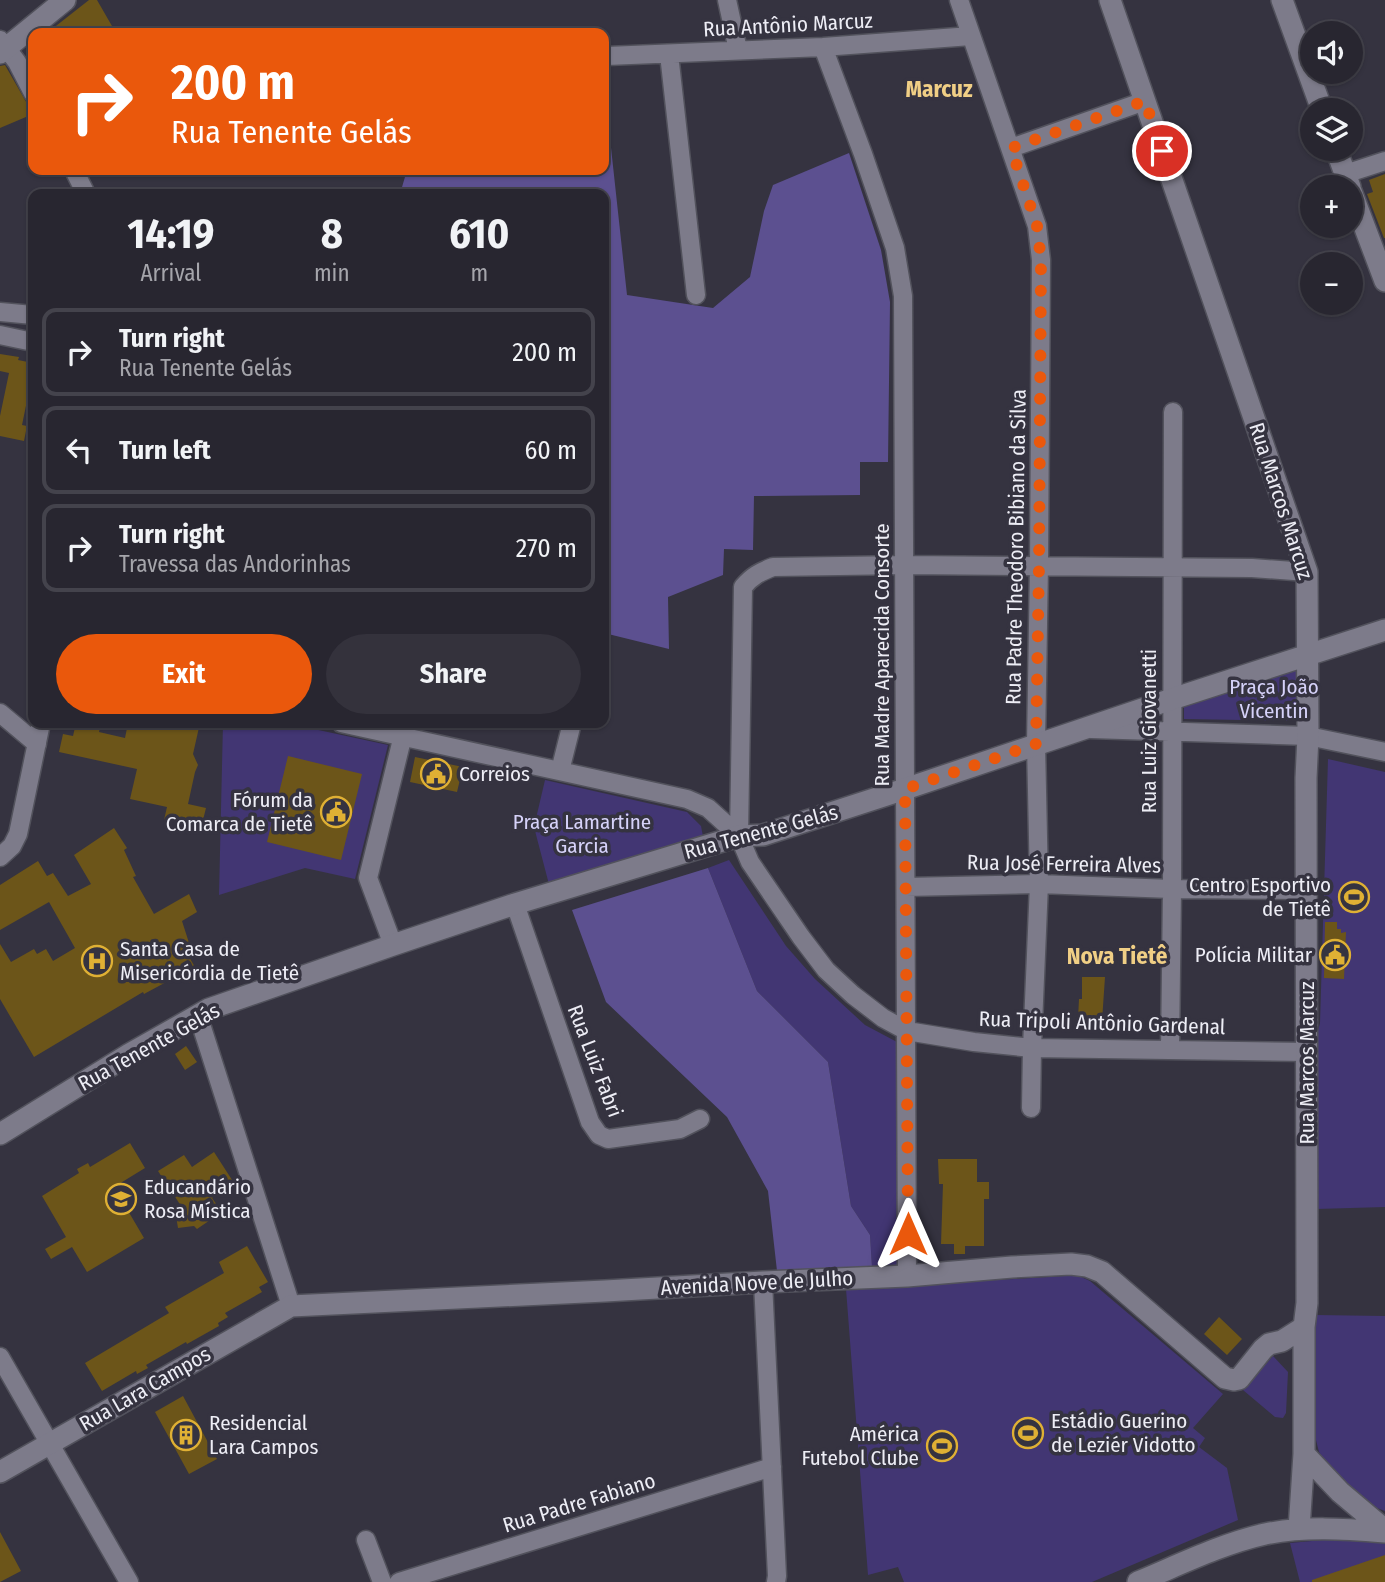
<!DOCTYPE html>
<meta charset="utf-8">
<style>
:root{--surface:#282630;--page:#34323c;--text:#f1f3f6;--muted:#a5a5ab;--line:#44434c;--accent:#ea580c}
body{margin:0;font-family:"Fira Sans Condensed",sans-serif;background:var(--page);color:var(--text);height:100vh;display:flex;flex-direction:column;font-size:26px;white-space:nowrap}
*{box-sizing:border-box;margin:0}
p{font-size:23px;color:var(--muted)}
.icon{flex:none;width:38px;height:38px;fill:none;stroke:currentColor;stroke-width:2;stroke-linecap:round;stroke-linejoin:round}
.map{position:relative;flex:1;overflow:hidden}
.drawer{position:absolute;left:28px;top:189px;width:581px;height:539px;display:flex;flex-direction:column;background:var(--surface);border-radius:14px;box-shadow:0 2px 5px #0004,0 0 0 2px var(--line)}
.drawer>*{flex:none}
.top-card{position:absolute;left:28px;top:28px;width:581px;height:147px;border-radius:14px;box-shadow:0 2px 5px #0004,0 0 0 2px var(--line);background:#ea580c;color:#fff;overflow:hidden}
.fabs{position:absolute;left:1300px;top:21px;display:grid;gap:14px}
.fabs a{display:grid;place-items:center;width:63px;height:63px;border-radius:50%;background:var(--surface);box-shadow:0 2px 5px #0004,0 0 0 2px var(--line);font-size:35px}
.pin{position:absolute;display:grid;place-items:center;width:60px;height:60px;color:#fff;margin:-30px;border:4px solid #fff;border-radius:50%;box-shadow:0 2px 7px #0007}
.me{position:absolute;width:77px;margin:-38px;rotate:0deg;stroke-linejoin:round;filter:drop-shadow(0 0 5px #0008)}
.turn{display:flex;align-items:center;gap:24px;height:147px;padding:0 28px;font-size:32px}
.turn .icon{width:91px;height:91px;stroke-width:2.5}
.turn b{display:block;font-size:49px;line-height:60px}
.eta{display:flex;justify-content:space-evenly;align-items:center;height:119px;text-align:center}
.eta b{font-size:42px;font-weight:700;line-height:49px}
.action{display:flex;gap:14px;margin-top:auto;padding:14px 28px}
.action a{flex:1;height:80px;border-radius:42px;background:var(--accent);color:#fff;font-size:28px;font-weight:700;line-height:80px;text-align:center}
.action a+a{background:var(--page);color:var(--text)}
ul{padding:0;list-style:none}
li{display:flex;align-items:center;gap:21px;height:88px;margin:0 14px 10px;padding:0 14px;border:4px solid var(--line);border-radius:14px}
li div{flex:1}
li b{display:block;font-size:26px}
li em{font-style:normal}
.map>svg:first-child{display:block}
</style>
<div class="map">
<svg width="1385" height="1582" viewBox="0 0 1385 1582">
<rect width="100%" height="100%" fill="#353340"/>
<path fill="#423673" d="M1298,667L1297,721L1184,719V705Z
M223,723H286L388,745L355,879L305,868L219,895Z
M1328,759L1385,772V1207L1316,1209L1318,1078C1314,1059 1315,1041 1320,1023Z
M545,780L687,812L701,826L704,842L551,892L534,827Z
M729,860L786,946L815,979L865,1025L897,1042L898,1266L872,1267L870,1235L851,1206L828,1062L757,991L708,868Z
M1065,1276H1079L1090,1281L1223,1394L1193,1428L1205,1438L1199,1447L1227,1468L1238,1520L1092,1582H904L898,1567L868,1575L846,1289Z
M1315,1315L1385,1316V1511L1369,1505L1332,1473L1319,1452L1314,1432Z
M1273,1356L1288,1372L1286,1413L1283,1418L1275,1417L1243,1390Z
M1363,1539L1385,1543V1582H1300L1290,1543L1323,1540Z"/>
<path fill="#5c5090" d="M604,83L627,295L713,308L750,277L764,211L773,185L849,153L881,250L890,302L888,462H860V495L754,496L753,550L724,549L723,575L668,597L669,649L604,633V194H400L407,170L431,173L433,170H604Z
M708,868L757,991L828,1062L851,1206L870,1235L872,1267L777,1271L768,1191L727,1117L606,1002L572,910Z"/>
<path fill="#6c5519" d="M89,0H97L116,33H47Z
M5,65L33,114L0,128V66Z
M1385,174V238H1384L1367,194L1373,192L1369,180Z
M0,354L19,357L18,360L33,363V372L22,425L27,426L24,441L0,436V416L9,373L0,371Z
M76,723H101L99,732L125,738L128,723H200L193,754L198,765L195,772L188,804L206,808L201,828L164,820L167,807L130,799L137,769L59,752L63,734L73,736Z
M288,756L362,774L341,860L267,842Z
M415,757L463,767L457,792L410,782Z
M114,828L127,848L124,850L136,876L133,877L154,914L189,894L197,912L182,921L190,946L184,948L200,976L189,983L183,973L144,994L143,992L34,1057L0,999V944L11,962L34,949L37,954L46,949L53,961L75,948L49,902L0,930V885L38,861L47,876L53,873L68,896L91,884L74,855Z
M1325,922H1337V929H1341V933L1346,932L1344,979L1324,978Z
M1082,977H1105L1102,1021L1078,1019L1079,999H1082Z
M186,1046L197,1062L185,1070L175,1054Z
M130,1143L145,1168L114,1187L144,1238L87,1272L72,1247L51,1259L45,1249L66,1237L42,1196L79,1173L77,1169L88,1163L90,1167Z
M214,1152L234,1183L212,1198L222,1212L197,1229L194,1226L178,1228L176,1216L187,1215L158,1171L184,1155L192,1167Z
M938,1159H977V1182H989V1199H984V1246H965V1254H954V1244H941L943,1184H939Z
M247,1246L268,1282L259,1287L262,1292L225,1313L228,1317L218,1323L219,1326L187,1344L186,1342L146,1365L148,1368L137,1374L136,1371L102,1391L85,1363L169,1313L165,1307L224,1273L219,1262Z
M1219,1317L1242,1339L1227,1355L1204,1334Z
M183,1396L217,1459L189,1474L155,1412Z
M0,1532L21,1571L0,1582Z
M1385,1555V1582H1312V1580Z"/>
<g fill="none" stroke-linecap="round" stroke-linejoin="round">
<g stroke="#52525c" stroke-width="21">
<path id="street" d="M727,0L738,50
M959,0L1037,226L1041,260L1039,565L1036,744L1039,884L1032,1048L1031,1108
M0,40L17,62L33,93
M823,47L863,154L895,248L903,296L907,1276
M669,54L696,295
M607,56L823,47L971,36
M1011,148L1145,101
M74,170L86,194
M1345,174L1385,161
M0,312L33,315
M0,335L33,342
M0,713L37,744
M341,723L687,799L708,808L739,836
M1091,729L1308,736L1385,752
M560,771L572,723
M0,857L12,846L18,834L41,723
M906,887L1039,884L1172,889L1306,890
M515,904L590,1122L599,1135L608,1139L680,1129L700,1119
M393,945L368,878L406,723
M198,1015L291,1306
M1170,1050L1172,889L1173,412
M1307,1052L1032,1048L974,1042L907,1031L883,1018L853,995L826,970L801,937L750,862L739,836L743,587C752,576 760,572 773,567L905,565L1252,568L1307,572
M763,1282L777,1576L776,1582
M0,1357L129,1582
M366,1540L382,1582
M399,1582L772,1467"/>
</g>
<g stroke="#52525c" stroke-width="24">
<path id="secondary" d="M1110,0L1307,572L1308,736L1306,778L1307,1303L1304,1327V1454L1299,1529
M1282,0L1322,110
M0,53L65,0
M1336,149L1350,187
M1351,191L1385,281
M0,1134L128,1055L209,1009L393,945L515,904L739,836L763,835L905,789L1172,699L1385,630
M1304,1454L1340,1492L1385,1530
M0,1472L291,1306L605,1291L763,1282L907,1276L1012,1267L1071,1264L1087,1266L1102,1272L1225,1378L1234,1380L1239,1379L1263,1349L1269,1344L1282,1341L1304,1327
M1138,1582C1179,1565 1221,1544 1265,1534C1305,1526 1345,1529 1385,1532"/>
</g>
<use href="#street" stroke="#7d7b8a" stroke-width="18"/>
<use href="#secondary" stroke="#7d7b8a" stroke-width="21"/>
</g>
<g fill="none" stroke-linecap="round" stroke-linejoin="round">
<path stroke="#ea580c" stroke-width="12" stroke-dasharray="0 21.6" d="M908,1234L905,789L1036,744L1039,565L1041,260L1037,226L1011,148L1145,101L1162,151"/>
</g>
<defs>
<g id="civic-ring" transform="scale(1.575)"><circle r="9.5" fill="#353340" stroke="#dfb034" stroke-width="1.5"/><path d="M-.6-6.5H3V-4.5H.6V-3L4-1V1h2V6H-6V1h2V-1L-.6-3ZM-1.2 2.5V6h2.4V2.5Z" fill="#dfb034"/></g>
<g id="stadium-ring" transform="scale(1.575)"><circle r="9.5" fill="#353340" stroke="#dfb034" stroke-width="1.5"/><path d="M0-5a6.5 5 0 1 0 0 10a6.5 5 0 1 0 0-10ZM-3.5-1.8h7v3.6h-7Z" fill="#dfb034"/></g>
<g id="hospital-ring" transform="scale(1.575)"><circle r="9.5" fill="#353340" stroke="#dfb034" stroke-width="1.5"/><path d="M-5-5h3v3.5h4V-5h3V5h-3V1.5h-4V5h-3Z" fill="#dfb034"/></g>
<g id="school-ring" transform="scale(1.575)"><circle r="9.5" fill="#353340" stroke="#dfb034" stroke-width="1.5"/><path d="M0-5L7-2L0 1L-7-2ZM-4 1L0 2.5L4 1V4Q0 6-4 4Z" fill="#dfb034"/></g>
<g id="building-ring" transform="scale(1.575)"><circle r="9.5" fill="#353340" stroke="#dfb034" stroke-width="1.5"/><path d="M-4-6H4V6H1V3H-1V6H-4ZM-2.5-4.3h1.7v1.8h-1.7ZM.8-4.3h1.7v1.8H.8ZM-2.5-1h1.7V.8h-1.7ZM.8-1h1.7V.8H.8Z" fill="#dfb034"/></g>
</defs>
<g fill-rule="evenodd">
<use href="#civic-ring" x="436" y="774"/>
<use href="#civic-ring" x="336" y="812"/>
<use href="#stadium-ring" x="1354" y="897"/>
<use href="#civic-ring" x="1335" y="955"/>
<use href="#hospital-ring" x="97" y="961"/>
<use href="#school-ring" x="121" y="1199"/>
<use href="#stadium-ring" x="1028" y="1433"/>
<use href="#building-ring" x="186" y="1435"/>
<use href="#stadium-ring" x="942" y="1446"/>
</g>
<g text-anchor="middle" stroke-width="7" stroke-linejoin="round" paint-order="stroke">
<g font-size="21" fill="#ededf5" stroke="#353340">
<text transform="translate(788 25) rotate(-3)" y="7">Rua Antônio Marcuz</text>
<text transform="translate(1281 501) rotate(72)" y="7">Rua Marcos Marcuz</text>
<text transform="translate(1016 547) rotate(-89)" y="7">Rua Padre Theodoro Bibiano da Silva</text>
<text transform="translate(882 655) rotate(-90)" y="7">Rua Madre Aparecida Consorte</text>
<text transform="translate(1149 731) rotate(-90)" y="7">Rua Luiz Giovanetti</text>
<text transform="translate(761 832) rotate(-15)" y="7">Rua Tenente Gelás</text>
<text transform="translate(1064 864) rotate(1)" y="7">Rua José Ferreira Alves</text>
<text transform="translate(1102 1023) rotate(2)" y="7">Rua Tripoli Antônio Gardenal</text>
<text transform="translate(149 1047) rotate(-29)" y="7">Rua Tenente Gelás</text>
<text transform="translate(595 1061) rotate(69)" y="7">Rua Luiz Fabri</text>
<text transform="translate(1307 1063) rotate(-90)" y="7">Rua Marcos Marcuz</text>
<text transform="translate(757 1283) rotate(-3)" y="7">Avenida Nove de Julho</text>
<text transform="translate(145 1389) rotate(-30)" y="7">Rua Lara Campos</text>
<text transform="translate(579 1503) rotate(-17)" y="7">Rua Padre Fabiano</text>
</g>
<g font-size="21" fill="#d6d2f9" stroke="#353340">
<text x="1274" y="694">Praça João<tspan x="1274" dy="24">Vicentin</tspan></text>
<text x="582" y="829">Praça Lamartine<tspan x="582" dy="24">Garcia</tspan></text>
</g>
<g font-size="21" fill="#ededf5" stroke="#353340" text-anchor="start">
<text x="459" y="781">Correios</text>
<text x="313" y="807" text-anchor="end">Fórum da<tspan x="313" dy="24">Comarca de Tietê</tspan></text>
<text x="1331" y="892" text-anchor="end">Centro Esportivo<tspan x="1331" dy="24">de Tietê</tspan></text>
<text x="120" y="956">Santa Casa de<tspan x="120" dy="24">Misericórdia de Tietê</tspan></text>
<text x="1312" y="962" text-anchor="end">Polícia Militar</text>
<text x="144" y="1194">Educandário<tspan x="144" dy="24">Rosa Mística</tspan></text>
<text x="1051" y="1428">Estádio Guerino<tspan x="1051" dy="24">de Leziér Vidotto</tspan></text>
<text x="209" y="1430">Residencial<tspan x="209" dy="24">Lara Campos</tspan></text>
<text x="919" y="1441" text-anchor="end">América<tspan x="919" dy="24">Futebol Clube</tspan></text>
</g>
<g font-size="23" font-weight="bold" fill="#f0cf85" stroke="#353340">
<text x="939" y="97">Marcuz</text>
<text x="1117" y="964">Nova Tietê</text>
</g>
</g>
</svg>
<div class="fabs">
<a><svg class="icon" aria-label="sound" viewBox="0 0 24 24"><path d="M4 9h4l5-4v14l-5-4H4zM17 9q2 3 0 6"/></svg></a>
<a><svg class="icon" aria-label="layers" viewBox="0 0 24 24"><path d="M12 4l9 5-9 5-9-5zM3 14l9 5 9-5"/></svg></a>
<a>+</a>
<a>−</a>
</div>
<div class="pin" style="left:1162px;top:151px;background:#d93025"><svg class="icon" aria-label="arrive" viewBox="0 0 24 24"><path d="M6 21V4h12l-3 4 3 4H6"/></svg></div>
<svg class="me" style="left:908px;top:1234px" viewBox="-20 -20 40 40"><path d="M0-17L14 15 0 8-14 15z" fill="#ea580c" stroke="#fff" stroke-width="4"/></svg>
<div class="top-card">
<div class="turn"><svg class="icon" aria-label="right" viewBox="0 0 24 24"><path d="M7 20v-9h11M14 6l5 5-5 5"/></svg><div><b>200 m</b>Rua Tenente Gelás</div></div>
</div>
<section class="drawer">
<div class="eta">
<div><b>14:19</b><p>Arrival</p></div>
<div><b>8</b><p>min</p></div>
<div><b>610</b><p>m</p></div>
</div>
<ul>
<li><svg class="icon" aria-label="right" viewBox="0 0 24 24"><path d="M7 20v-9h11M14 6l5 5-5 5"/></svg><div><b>Turn right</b><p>Rua Tenente Gelás</p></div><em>200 m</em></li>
<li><svg class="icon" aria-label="left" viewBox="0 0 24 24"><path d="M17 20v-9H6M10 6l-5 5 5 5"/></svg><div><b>Turn left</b></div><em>60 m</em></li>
<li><svg class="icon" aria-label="right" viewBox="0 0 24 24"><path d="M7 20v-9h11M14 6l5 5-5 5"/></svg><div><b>Turn right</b><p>Travessa das Andorinhas</p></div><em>270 m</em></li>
</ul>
<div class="action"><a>Exit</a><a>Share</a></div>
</section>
</div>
